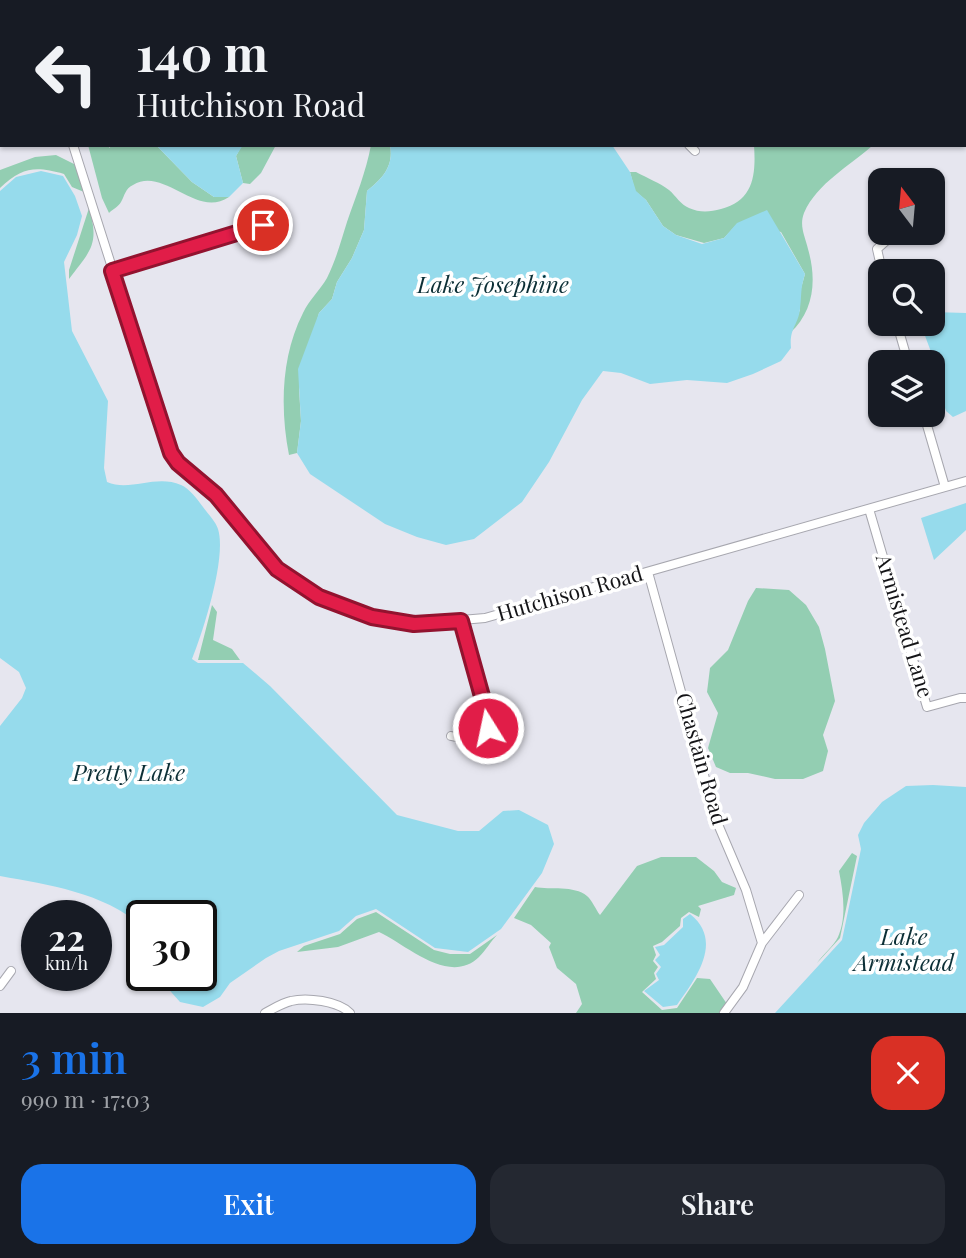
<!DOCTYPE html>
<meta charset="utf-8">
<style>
:root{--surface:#171b24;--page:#242831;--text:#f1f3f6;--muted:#9ea1a6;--accent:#1a73e8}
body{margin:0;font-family:"Playfair Display",serif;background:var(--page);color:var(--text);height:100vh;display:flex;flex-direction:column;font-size:26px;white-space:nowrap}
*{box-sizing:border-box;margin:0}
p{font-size:23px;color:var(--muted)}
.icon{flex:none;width:38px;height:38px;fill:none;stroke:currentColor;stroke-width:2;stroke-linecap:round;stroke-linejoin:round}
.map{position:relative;height:1013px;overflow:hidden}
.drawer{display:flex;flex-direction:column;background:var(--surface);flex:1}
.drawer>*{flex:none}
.banner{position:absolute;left:0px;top:0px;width:966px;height:147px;box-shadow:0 2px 5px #0004;background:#171b24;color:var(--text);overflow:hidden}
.needle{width:46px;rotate:344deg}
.tools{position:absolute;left:868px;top:168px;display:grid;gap:14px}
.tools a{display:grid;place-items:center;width:77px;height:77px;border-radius:14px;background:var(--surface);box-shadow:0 2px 5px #0004;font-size:35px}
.speed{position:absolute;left:21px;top:900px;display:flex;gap:14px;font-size:35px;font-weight:700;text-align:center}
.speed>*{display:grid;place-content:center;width:91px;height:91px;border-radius:50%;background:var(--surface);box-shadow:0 2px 5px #0004;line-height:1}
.speed small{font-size:18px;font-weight:400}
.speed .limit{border:4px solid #111;border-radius:10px;background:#fff;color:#111}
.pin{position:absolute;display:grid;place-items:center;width:60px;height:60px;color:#fff;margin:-30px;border:4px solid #fff;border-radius:50%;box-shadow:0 2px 7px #0007}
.me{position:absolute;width:77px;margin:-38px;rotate:350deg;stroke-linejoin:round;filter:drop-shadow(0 0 5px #0008)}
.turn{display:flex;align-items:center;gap:24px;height:147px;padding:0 21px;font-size:32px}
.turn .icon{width:91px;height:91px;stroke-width:2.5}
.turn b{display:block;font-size:49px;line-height:60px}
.round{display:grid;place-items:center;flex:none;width:74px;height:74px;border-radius:21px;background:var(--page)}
.summary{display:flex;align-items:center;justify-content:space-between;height:119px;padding:0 21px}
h1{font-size:42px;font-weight:600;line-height:52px;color:var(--accent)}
.button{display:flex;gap:14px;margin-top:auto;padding:14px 21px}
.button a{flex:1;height:80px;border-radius:21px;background:var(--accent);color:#fff;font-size:28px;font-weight:600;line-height:80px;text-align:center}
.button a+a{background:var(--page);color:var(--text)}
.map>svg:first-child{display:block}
</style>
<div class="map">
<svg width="966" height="1013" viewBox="0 0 966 1013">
<rect width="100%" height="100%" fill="#e6e6ef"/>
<path fill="#93ceb2" d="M88,145H109V148L113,145H156L192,182L214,197H229C196,219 164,166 133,185C125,189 125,195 121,202C119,206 112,210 109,213L102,198Z
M242,145H276L261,173L250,184L243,183L236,156Z
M371,145H390C394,166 383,178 367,191L364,230L352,258L337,282L332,299L319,313L299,389L301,421L297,453L289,455C280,409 281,356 303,313C309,300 320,290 327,278C336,260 341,241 347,222C356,196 366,172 371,145Z
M754,145H873C850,166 817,183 804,213C799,226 805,236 808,249C817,280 814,311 790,333L800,310V292L805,274L781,232L738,223L724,238L704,243L676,235L663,226L646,200L635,191L630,172H636C647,178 660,183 669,190C676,196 681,205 689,208C700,213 710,212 721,209C754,201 756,174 754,145Z
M56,155L76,165L84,192L72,187L64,174C35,166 23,167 0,188V170L35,157Z
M89,208C100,245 90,251 69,279V270Z
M756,588L789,590L806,605L819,627L825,649L835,701L823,735L828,751L823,771L803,779H775L748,773H730L716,767L708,748L718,713L707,692L710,668L728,650L748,601Z
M212,605L217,612L213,640L232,649L240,660H198Z
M852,853L857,856L840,938L817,963C823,954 834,946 838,937C847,917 843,892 839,871Z
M661,857H696L714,871L722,882L736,888L734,895L698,906L701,909L699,917L689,912L681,918L680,926L662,942L653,946L656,955L653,961L658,967L654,973L656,979L642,992L662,1010L677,1008L697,978L710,979L727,1004L720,1013H576L582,1004L576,984L557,968L549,947L551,943L531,925L514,918L535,887C550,890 574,885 587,896C592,900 596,910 600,915L637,866Z
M376,912L434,950L450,954H470L497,935C491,941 486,950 479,957C449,986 407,945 379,932L338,947L297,952L304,946L340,934L357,919Z"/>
<path fill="#96dbec" d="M664,0H954L665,2Z
M156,145H243L236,156L243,183L229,197H214L192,182Z
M390,145H612L630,172L636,191L646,200L663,226L676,235L702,244L724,238L737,223L767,210L805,274C800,290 802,294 800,309C798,326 789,328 791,348L781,361L753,374L727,383L687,380L650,384L621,373L603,371L582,400L549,462L522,502L474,539L446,545L417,537L385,524L310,474L297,453L301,421L298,369L319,313L332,299L337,282L352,258L364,230L367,191C383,178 394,166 390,145Z
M41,171L63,176L75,196L82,216L77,235L64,262L72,331L108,401L104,468L107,482C130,492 156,474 181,485C189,488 198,500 203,507C208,514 216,522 218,529C227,557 203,632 192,659L198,663H243L270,686L397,815L458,831H479L503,811L519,810L548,825L554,844L542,873L501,929L468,952L435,948L376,909L356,916L339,931L279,951L266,958L230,983L220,997L203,1007L180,1002L156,975H201V915H142V926C102,892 49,885 0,876V726L22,698L26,688L19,672L0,658V191L16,177Z
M933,312L966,313V411L953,417L946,411L937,383V368L921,325L933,324Z
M966,503V530L934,560L921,518Z
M933,785L966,787V1013H775L842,940L861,849L858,835L864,823L882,802L906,786Z
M690,914C724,941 696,978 677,1005L663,1007L644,991L659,980L656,974L661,967L655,960L660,955L655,947L664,945L683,927V919Z"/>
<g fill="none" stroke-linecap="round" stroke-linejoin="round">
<g stroke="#a7a7af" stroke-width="10">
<path id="minor" d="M573,0L574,2
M191,2L195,0
M0,86H2
M73,145L171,453L178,463L216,495L277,569L319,597L372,617L414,624L485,618L966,481
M689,145L695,151
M112,271L263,225
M882,271L877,249L895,233
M897,324L908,362
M924,415L945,487
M869,509L927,707L960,698H966
M648,572L717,822L746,890L762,943L743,987L724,1013
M451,736C466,740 484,740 489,723L461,621
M762,943L799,895
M0,986L11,971
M265,1013C273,1009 282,1003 291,1001C307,997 338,1001 350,1013"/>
</g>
<use href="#minor" stroke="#fff" stroke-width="8"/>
</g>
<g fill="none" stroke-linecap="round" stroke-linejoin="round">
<g stroke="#92132f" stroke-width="18">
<path id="route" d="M263,225L112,271L171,453L178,463L216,495L277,569L319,597L372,617L414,624L461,621L488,718V728"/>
</g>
<use href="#route" stroke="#e11d48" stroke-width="12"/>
</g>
<g text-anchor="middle" stroke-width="7" stroke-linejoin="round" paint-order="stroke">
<g font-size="21" fill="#141417" stroke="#fff">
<text transform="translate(570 594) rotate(-16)" y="7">Hutchison Road</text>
<text transform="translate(904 626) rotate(73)" y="7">Armistead Lane</text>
<text transform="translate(701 759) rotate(74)" y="7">Chastain Road</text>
</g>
<g font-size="23" font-style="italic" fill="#0c2f36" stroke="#fff">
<text x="493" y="293">Lake Josephine</text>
<text x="129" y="781">Pretty Lake</text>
<text x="904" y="945">Lake<tspan x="904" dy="26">Armistead</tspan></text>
</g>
</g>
</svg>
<div class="tools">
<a><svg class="needle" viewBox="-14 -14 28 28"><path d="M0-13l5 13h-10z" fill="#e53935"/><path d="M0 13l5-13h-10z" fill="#9ea1a6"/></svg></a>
<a><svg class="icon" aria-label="search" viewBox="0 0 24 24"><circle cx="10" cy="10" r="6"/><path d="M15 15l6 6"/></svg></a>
<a><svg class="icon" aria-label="layers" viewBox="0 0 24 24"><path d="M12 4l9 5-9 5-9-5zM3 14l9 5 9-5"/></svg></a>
</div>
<div class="speed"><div>22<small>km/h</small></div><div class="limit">30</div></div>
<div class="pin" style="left:263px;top:225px;background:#d93025"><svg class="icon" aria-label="arrive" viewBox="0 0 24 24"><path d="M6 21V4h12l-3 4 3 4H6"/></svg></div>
<svg class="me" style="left:488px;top:728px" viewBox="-20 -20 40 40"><circle r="17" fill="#e11d48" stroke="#fff" stroke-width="3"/><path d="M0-11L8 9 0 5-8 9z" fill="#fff"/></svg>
<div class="banner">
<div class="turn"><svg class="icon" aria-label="left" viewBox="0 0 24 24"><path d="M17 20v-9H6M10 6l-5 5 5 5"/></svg><div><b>140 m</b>Hutchison Road</div></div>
</div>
</div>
<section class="drawer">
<div class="summary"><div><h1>3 min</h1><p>990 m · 17:03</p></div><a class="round" style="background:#d93025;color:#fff"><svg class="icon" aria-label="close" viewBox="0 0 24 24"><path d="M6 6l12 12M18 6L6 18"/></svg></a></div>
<div class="button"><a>Exit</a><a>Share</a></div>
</section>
